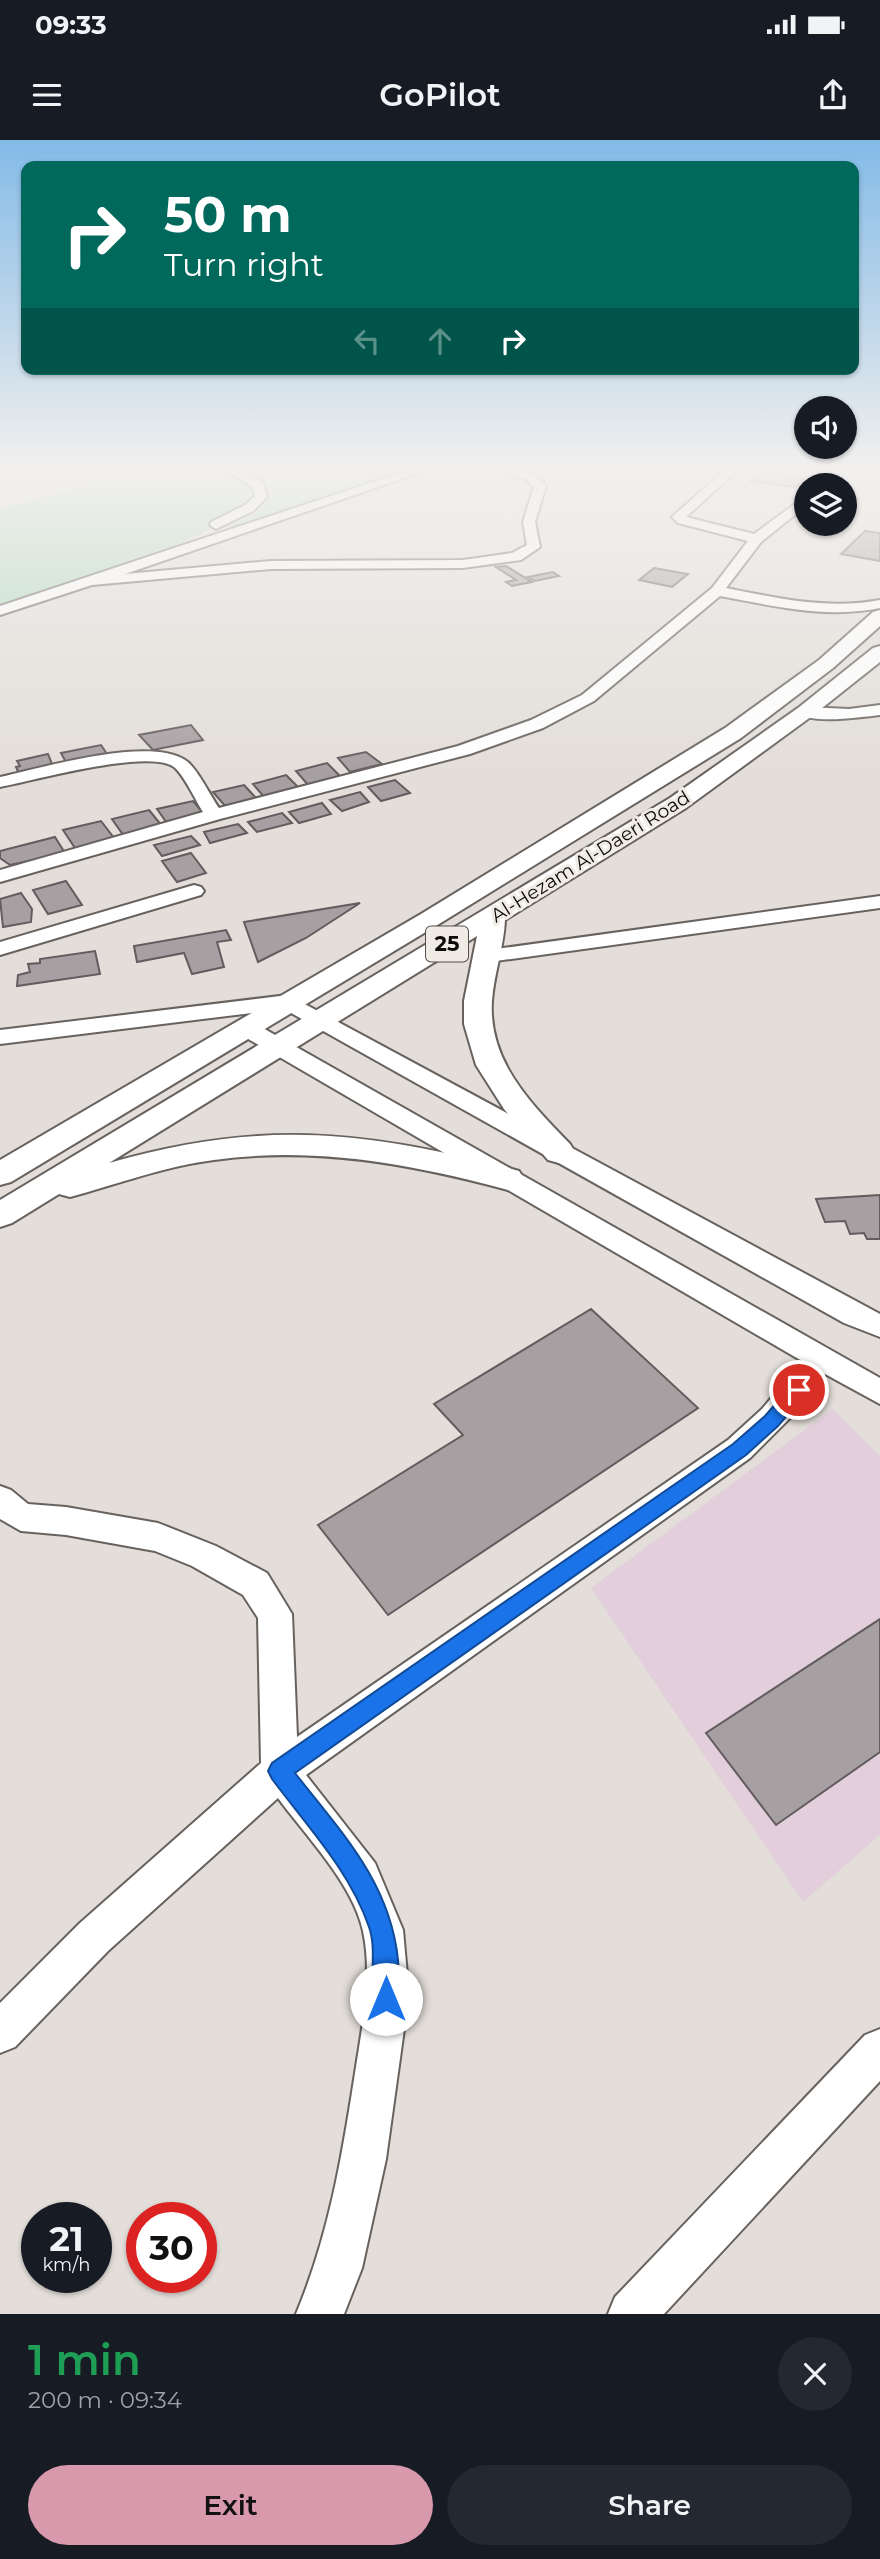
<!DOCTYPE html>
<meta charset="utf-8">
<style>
:root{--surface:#171b24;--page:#242831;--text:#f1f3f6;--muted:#9ea1a6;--accent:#d999ac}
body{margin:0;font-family:Montserrat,sans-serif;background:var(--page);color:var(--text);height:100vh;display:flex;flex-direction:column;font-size:26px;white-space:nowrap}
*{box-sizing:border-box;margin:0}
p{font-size:23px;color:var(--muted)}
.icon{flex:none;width:38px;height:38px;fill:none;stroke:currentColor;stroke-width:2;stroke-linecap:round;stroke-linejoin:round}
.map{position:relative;height:2174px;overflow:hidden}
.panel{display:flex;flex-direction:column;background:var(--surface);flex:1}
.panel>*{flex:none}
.top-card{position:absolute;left:21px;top:21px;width:838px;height:214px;border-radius:14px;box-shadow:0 2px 5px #0004;background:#00695c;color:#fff;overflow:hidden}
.buttons{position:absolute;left:794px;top:256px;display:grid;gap:14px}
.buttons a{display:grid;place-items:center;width:63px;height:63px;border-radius:50%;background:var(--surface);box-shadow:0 2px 5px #0004;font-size:35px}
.speed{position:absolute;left:21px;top:2062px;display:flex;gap:14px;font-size:35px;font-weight:700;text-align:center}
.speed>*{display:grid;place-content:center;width:91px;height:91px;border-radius:50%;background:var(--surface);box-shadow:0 2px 5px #0004;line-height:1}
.speed small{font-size:18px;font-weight:400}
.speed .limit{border:10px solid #d22;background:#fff;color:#111}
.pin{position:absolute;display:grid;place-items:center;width:60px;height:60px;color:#fff;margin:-30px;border:4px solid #fff;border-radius:50%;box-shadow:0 2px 7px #0007}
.me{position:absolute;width:77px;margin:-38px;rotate:0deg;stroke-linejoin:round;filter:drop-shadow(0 0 5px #0008)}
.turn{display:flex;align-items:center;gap:24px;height:147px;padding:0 28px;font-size:32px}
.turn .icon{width:91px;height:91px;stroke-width:2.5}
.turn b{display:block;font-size:49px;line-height:60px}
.lanes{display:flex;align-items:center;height:66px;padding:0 28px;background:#0003;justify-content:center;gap:35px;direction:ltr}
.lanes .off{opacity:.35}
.round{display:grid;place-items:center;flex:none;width:74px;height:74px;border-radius:37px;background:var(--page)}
.overview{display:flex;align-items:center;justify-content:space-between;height:119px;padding:0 28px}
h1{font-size:42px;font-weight:600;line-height:52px;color:#1e9e55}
.button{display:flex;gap:14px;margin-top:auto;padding:14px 28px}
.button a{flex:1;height:80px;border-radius:42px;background:var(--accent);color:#111;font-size:28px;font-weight:600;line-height:80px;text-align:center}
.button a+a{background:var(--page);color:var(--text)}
.status{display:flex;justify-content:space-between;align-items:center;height:49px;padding:0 35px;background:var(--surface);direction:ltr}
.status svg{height:19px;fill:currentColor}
header{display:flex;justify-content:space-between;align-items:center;height:91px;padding:0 28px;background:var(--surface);font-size:32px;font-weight:600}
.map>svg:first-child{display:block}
</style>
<div class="status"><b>09:33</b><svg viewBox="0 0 49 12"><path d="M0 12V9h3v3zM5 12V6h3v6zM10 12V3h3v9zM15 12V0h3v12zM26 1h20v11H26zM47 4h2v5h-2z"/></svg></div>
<header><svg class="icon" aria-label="menu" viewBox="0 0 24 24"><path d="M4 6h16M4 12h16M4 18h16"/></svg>GoPilot<svg class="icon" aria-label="share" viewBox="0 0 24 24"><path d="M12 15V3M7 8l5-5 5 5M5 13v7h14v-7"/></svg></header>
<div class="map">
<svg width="880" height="2174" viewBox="0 0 880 2174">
<rect width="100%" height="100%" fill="#e3ded9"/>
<path fill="#e3cedc" d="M833,1269L880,1316V1695L803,1762L591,1448Z"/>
<path fill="#b0d9bc" d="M165,328C194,328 242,321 257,353L254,365C175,412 87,444 0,473V368Z
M234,328H430L191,407L257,372L265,365L271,354L276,352Z"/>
<path fill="#a7a0a3" stroke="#625c5e" stroke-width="2" d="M759,332L805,338L796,347L750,341Z
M865,391L880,393V421L841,414Z
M506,426L532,442L512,446L506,442L516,440L496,427Z
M654,428L688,434L672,447L639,440Z
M553,432L559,436L535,441L528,437Z
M191,585L203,600L153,610L139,595Z
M101,605L109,617L68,626L61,613Z
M366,612L382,624L350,632L338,618Z
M48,614L54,629L20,636L16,627L20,626L17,621Z
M327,623L341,637L308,645L296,631Z
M286,635L299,648L264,657L253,644Z
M395,640L410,653L381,661L368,647Z
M244,645L257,659L226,667L213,652Z
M360,652L369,662L342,671L330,660Z
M193,661L204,674L167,683L157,669Z
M322,663L331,674L299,683L289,672Z
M149,670L162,686L124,696L112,679Z
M282,673L292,683L257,692L248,682Z
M101,681L114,698L75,708L63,690Z
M238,684L247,693L210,703L204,692Z
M191,696L200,705L162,716L154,705Z
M55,697L65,713L10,725L0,718V711Z
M191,713L206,733L177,742L162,721Z
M66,741L82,765L48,774L33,750Z
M21,753L32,769L31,782L3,787L0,759Z
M360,763L306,798L258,822L244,782Z
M226,790L231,800L217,802L224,827L192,834L184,813L137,822L134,806Z
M95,811L100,834L17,846L18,835L30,832L28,824L40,823V819Z
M880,1055V1099H867L864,1093L850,1094L845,1081L825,1082L816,1059Z
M591,1169L698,1268L388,1475L318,1385L463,1295L434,1264Z
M880,1479V1612L776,1685L706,1593Z"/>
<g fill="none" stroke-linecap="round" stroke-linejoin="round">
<g stroke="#67625e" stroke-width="4">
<path id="minor" d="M224,328H239L263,343L267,357L253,371L216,389L210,385L211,382L245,365L255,356L253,348Z
M415,328H433L125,434L271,421L463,420L512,413L527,405L523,382L534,347L527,340L496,328C516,328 533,330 546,346L535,382L540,407L521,420L463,428L271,429L92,445L0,475V466Z
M727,328L739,329L686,377L754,394L807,355V365L761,402L726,448C778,458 827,470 880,460V468C825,479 774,466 720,456L594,561L543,588L470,614L220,679L0,742V730L203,672C196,661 184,635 174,627C149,608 32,641 0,647V637C42,628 148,596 185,620C196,626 211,657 219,668L458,606L531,580L582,555L712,448L748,401L678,383L672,377Z
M880,565V575C862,577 809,585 797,572L805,567L849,569Z
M194,745L201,747L204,751L201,755L0,815V802Z
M880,756V768L489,822L482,820L478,816L482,812L489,810Z
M288,855L880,1174V1197L844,1183L284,869L0,904V890Z
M246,881L254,883L880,1238V1264L825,1234L793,1275L750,1318L306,1635L375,1723L403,1790L407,1835L405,1882L386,2019L362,2128L344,2174H296C329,2095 342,2017 355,1933C362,1887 373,1837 363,1791C353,1744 306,1696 278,1658L108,1811L15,1907L0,1913V1863L80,1783L261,1623L258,1478L243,1455L192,1426L155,1411L66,1395L21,1391L0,1379V1346L11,1350L28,1364L66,1367L158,1383L216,1406L267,1433L292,1474L297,1597L728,1300L762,1269L802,1221L238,893L235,888L238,883Z
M880,1889V1941L664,2174H608L615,2157L865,1895Z"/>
</g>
<g stroke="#67625e" stroke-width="4">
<path id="major" d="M880,470V486L833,528L741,598L439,784L11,1042L0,1045V1020L421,774L725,588L819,520L873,472Z
M880,506V522L812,576L686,668L505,780C504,807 494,833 492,861C488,921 531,964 570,1004L575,1012L570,1020L559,1023L548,1020L504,969L476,925L464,884V861L477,796L109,1023C258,980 360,990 508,1028L519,1031L524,1039L519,1047L508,1050C411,1024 314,1006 214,1020C165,1026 118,1044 70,1057L59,1054L12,1083L0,1087V1060L670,658L798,568L873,508Z"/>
</g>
<use href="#minor" fill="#fff" fill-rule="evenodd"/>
<use href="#major" fill="#fff" fill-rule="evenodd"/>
</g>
<linearGradient id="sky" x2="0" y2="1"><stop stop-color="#83bae7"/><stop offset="0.52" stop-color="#f2f0ee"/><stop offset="1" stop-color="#f2f0ee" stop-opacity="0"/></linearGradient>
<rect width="880" height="633" fill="url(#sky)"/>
<path fill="#1a73e8" stroke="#114b97" stroke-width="2" d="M799,1243L805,1245L808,1250L805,1255L778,1286L746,1315L295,1633C341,1692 390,1742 398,1820C399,1836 401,1852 394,1867L386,1871L377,1867C367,1845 378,1812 369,1787C350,1731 307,1686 272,1639L268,1631L272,1623L733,1304L765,1276L792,1245Z"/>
<g text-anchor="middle" stroke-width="6" stroke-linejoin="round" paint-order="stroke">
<g font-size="19" fill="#0d0b09" stroke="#f1ebe6">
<text transform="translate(590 716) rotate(-32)" y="7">Al-Hezam Al-Daeri Road</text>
</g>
<rect fill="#f1ebe6" stroke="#514e4b" stroke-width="2" x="426" y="786.5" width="42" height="35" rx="5"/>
<g font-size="21" font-weight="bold" fill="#0d0b09">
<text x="447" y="811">25</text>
</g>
</g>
</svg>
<div class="buttons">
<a><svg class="icon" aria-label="sound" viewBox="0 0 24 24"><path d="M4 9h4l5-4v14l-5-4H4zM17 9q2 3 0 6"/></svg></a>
<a><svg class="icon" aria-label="layers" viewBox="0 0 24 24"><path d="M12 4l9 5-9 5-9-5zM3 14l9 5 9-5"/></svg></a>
</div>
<div class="speed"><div>21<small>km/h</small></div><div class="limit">30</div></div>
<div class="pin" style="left:799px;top:1250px;background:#d93025"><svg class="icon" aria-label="arrive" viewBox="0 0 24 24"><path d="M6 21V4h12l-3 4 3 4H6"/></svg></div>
<svg class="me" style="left:386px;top:1859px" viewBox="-20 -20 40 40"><circle r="19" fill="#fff"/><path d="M0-13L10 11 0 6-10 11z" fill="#1a73e8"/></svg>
<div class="top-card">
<div class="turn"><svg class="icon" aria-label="right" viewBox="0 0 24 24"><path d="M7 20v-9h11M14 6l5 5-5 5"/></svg><div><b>50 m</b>Turn right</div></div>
<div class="lanes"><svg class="icon off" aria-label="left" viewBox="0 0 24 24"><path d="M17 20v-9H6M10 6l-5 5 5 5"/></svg><svg class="icon off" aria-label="ahead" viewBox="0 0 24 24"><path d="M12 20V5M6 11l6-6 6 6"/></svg><svg class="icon" aria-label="right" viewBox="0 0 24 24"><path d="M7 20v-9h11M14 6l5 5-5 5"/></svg></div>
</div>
</div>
<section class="panel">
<div class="overview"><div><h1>1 min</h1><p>200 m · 09:34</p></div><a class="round"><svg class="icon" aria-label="close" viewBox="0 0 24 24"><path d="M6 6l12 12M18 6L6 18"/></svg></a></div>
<div class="button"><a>Exit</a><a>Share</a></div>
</section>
